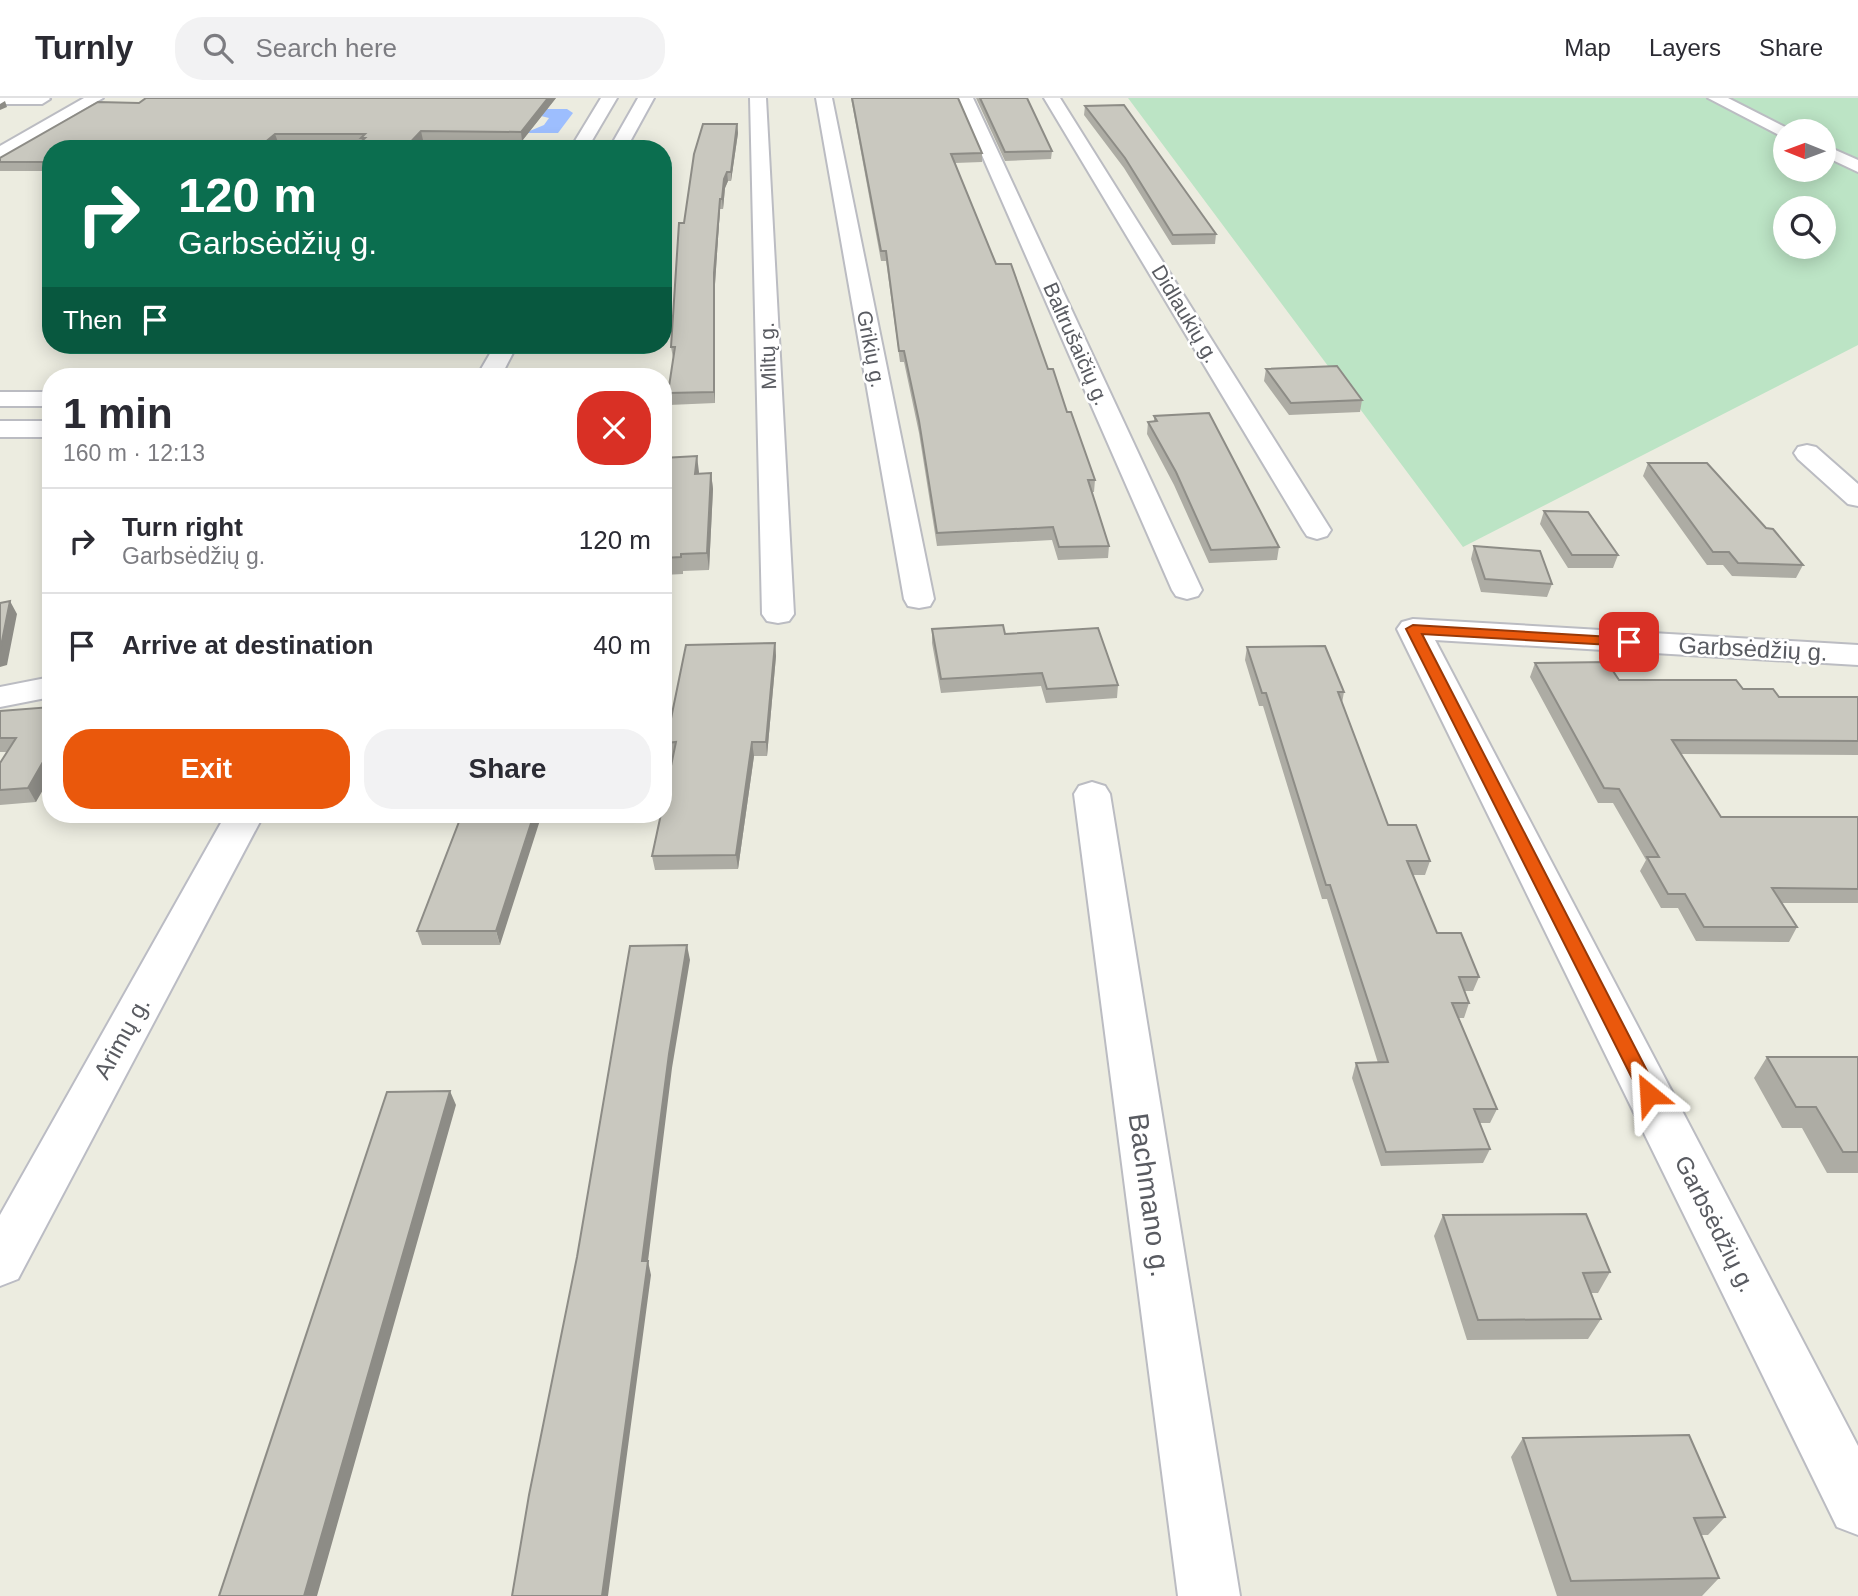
<!DOCTYPE html>
<meta charset="utf-8">
<style>
:root{--surface:#fff;--page:#f2f2f3;--text:#2b2b33;--muted:#7c7c81;--line:#e1e1e2;--accent:#ea580c}
body{margin:0;font-family:Helvetica,sans-serif;background:var(--page);color:var(--text);height:100vh;display:flex;flex-direction:column;font-size:26px;white-space:nowrap}
*{box-sizing:border-box;margin:0}
p{font-size:23px;color:var(--muted)}
.icon{flex:none;width:38px;height:38px;fill:none;stroke:currentColor;stroke-width:2;stroke-linecap:round;stroke-linejoin:round}
.map{position:relative;flex:1;overflow:hidden}
.sheet{position:absolute;left:42px;top:270px;width:630px;height:455px;display:flex;flex-direction:column;background:var(--surface);border-radius:28px;box-shadow:0 4px 18px #0003}
.sheet>*{flex:none}
.guide{position:absolute;left:42px;top:42px;width:630px;height:214px;border-radius:28px;box-shadow:0 4px 18px #0003;background:#0b6e4f;color:#fff;overflow:hidden}
.needle{width:46px;rotate:271deg}
.buttons{position:absolute;left:1773px;top:21px;display:grid;gap:14px}
.buttons a{display:grid;place-items:center;width:63px;height:63px;border-radius:50%;background:var(--surface);box-shadow:0 4px 18px #0003;font-size:35px}
.pin{position:absolute;display:grid;place-items:center;width:60px;height:60px;color:#fff;margin:-30px;border-radius:14px;box-shadow:0 4px 10px #0006}
.me{position:absolute;width:77px;margin:-38px;rotate:333deg;stroke-linejoin:round;filter:drop-shadow(0 0 5px #0008)}
.turn{display:flex;align-items:center;gap:24px;height:147px;padding:0 21px;font-size:32px}
.turn .icon{width:91px;height:91px;stroke-width:2.5}
.turn b{display:block;font-size:49px;line-height:60px}
.then{display:flex;align-items:center;height:66px;padding:0 21px;background:#0003;gap:14px;font-size:26px}
.round{display:grid;place-items:center;flex:none;width:74px;height:74px;border-radius:28px;background:var(--page)}
.overview{display:flex;align-items:center;justify-content:space-between;height:119px;padding:0 21px}
h1{font-size:42px;font-weight:700;line-height:52px}
.primary-button{display:flex;gap:14px;margin-top:auto;padding:14px 21px}
.primary-button a{flex:1;height:80px;border-radius:28px;background:var(--accent);color:#fff;font-size:28px;font-weight:700;line-height:80px;text-align:center}
.primary-button a+a{background:var(--page);color:var(--text)}
ul{padding:0;list-style:none}
li{display:flex;align-items:center;gap:21px;height:105px;padding:0 21px;border-top:2px solid var(--line)}
li div{flex:1}
li b{display:block;font-size:26px}
li em{font-style:normal}
header{display:flex;align-items:center;gap:42px;box-sizing:border-box;height:98px;padding:0 35px;background:var(--surface);border-bottom:2px solid var(--line)}
header strong{font-size:33px}
nav{display:flex;gap:38px;margin-inline-start:auto;font-size:24px}
.search{width:490px;height:63px;background:var(--page);display:flex;align-items:center;gap:18px;box-sizing:border-box;padding:0 24px;border-radius:28px;color:var(--muted);font-size:26px}
.map>svg:first-child{display:block}
</style>
<header>
<strong>Turnly</strong>
<div class="search"><svg class="icon" aria-label="search" viewBox="0 0 24 24"><circle cx="10" cy="10" r="6"/><path d="M15 15l6 6"/></svg>Search here</div>
<nav><a>Map</a><a>Layers</a><a>Share</a></nav>
</header>
<div class="map">
<svg width="1858" height="1498" viewBox="0 0 1858 1498">
<rect width="100%" height="100%" fill="#ecece0"/>
<path fill="#bce4c5" fill-rule="evenodd" d="M1128,0H1858V247L1463,449ZM1785,33H1824V72H1785ZM1785,110H1824V149H1785Z"/>
<path fill="#9dbefe" d="M547,11H567L573,15L558,35H525L544,27L549,20L537,17Z"/>
<g fill="none" stroke-linecap="round" stroke-linejoin="round">
<g stroke="#bbbcc2" stroke-width="4">
<path id="minor" d="M0,0H49L50,1L42,6H0Z
M84,0H103L0,60V48Z
M601,0H617L587,51H570Z
M750,0H766L794,516L789,523L778,525L767,523L762,516Z
M816,0H832L934,501L930,508L919,510L908,508L904,501Z
M957,0H973L1202,492L1198,498L1187,501L1176,498L1172,492Z
M1044,0H1060L1331,432L1327,438L1317,441L1307,438L1303,432Z
M1708,0H1728L1793,33H1785V39L1779,37Z
M1824,47L1858,62V74L1824,58Z
M0,294H51V308H0Z
M0,323H51V339H0Z
M1807,347L1816,349L1858,386V408L1848,406L1798,361L1794,355L1798,349Z
M1413,521L1858,547V567L1435,542L1858,1348V1437L1837,1429L1397,531L1402,524Z
M51,579V599L0,609V589Z
M1092,684L1105,688L1110,696L1240,1498H1178L1074,696L1079,688Z"/>
</g>
<g stroke="#bbbcc4" stroke-width="4">
<path id="secondary" d="M638,0H654L626,51H609Z
M495,247H517L501,278H477Z
M226,716H264L18,1181L0,1188V1117Z"/>
</g>
<use href="#minor" fill="#fff" fill-rule="evenodd"/>
<use href="#secondary" fill="#fff" fill-rule="evenodd"/>
</g>
<path fill="#adaca4" d="M556,0L522,43L423,42L360,44H278L51,51V75L50,73H0V60L139,5Z
M851,0H958L982,55V64L955,65L996,166L1048,271L1095,382L1094,394H1092L1109,448L1108,460L1058,462L1052,442L937,448L919,335L904,264H900L886,163H881Z
M976,0H1027L1052,53L1051,61L1005,63Z
M1085,8L1216,136L1215,146L1172,147L1124,70L1084,17Z
M737,26L738,35L731,83H728L725,90L723,111H720L715,186V305L669,307L668,295L673,260L671,249L684,125Z
M1266,271L1362,302L1360,314L1289,317L1264,283Z
M1154,318L1279,449L1277,462L1209,465L1174,387L1147,336L1148,324H1154Z
M663,360L699,376L711,375L713,391L709,472L683,473V476L663,477Z
M1648,365L1766,430L1803,467L1796,480L1732,478L1723,467H1707L1643,378Z
M1544,413L1618,457L1613,470H1568L1540,426Z
M1474,448L1552,486L1547,499L1481,494L1471,461Z
M932,531L1005,536L1118,587L1117,600L1046,605L1041,588L941,595L932,545Z
M775,545L776,558L767,658H754L738,771L655,772L652,758L673,659H669L666,645Z
M1247,549L1344,594L1342,605L1388,727L1430,763L1425,777H1413L1437,835L1479,879L1473,893H1465L1469,905L1464,920H1458L1497,1011L1490,1025H1479L1490,1051L1483,1065L1381,1068L1352,980L1356,965H1378L1327,801H1322L1263,608H1259L1245,562Z
M1535,565L1619,582L1743,591L1779,599H1858V657L1681,656L1721,719H1858V805H1781L1797,829L1789,844L1696,843L1678,810H1661L1640,773L1646,762L1613,705H1598L1530,579Z
M51,609L36,704L0,707V665L7,654H0V613Z
M462,716L500,847H422L417,833Z
M1767,959H1858V1075H1827L1802,1030H1782L1754,980Z
M1443,1117L1610,1174L1598,1195H1590L1601,1221L1588,1241L1467,1242L1434,1138Z
M1523,1340L1725,1419L1708,1437H1701L1719,1480L1702,1498H1557L1511,1359Z"/>
<path fill="#8d8c86" d="M548,0H556L522,43L521,34Z
M5,3L7,9L0,12V6Z
M737,26L738,35L731,83V74Z
M421,33L423,42L415,51H404Z
M275,36L278,44L270,51H257Z
M727,74L728,83L725,90L723,111L722,101L724,81Z
M720,101V111L715,186V305L714,294V175Z
M697,358L699,374L697,392L695,376Z
M711,375L713,391L709,472L707,455Z
M10,503L17,516L7,567L0,569V553Z
M775,545L776,558L767,658L766,644Z
M752,644L754,658L738,771L736,757Z
M51,650V678L36,704L28,690Z
M534,716H542L500,847L496,833Z
M687,847L690,862L672,970L648,1163L651,1177L608,1498H602L642,1163L669,956Z
M450,993L456,1007L317,1498H304Z"/>
<path fill="#c9c8bf" stroke="#8d8c86" stroke-width="2" d="M146,0H548L521,34L421,33L404,51H353L365,40H361L365,36H275L257,51H51V64H0V60L98,4L139,5Z
M852,0H958L982,55L951,56L996,166H1011L1048,271H1053L1067,314H1071L1095,382H1088L1109,448L1059,449L1053,429L937,435L919,323L904,253H899L886,153H881Z
M980,0H1027L1052,53L1005,54Z
M1124,7L1216,136L1173,137L1125,60L1085,8Z
M703,26H737L731,74H727L724,81L722,101H720L714,175V294L668,295L675,249H671L679,125H684L694,56Z
M1337,268L1362,302L1291,305L1266,271Z
M1209,315L1279,449L1211,452L1176,374L1148,324L1157,323L1154,318Z
M697,358L695,376L711,375L707,455L681,456V459L663,460V360Z
M1648,365H1707L1766,430L1773,431L1803,467L1738,465L1729,454H1713Z
M1544,413L1588,414L1618,457H1572Z
M1474,448L1540,453L1552,486L1485,481Z
M10,503L0,553V505Z
M1003,527L1005,536L1098,530L1118,587L1047,591L1042,575L941,581L932,531Z
M775,545L766,644H752L736,757L652,758L661,716H663V706L676,644L666,645L686,547Z
M1325,548L1344,594H1338L1388,727H1416L1430,763H1407L1437,835H1461L1479,879H1459L1469,905H1452L1497,1011H1474L1490,1051L1386,1054L1356,965L1388,964L1330,787H1326L1266,595H1262L1247,549Z
M1607,564L1619,582H1736L1743,591H1773L1779,599H1858V643L1672,642L1721,719H1858V791L1772,790L1797,829H1704L1685,796H1668L1647,759H1659L1619,691L1604,690L1535,565Z
M51,609V650L28,690L0,692V665L16,640H0V613Z
M462,716H534L496,833H417Z
M687,847L669,956L642,1163H648L602,1498H512L529,1397L577,1159L630,848Z
M1767,959H1858V1054H1843L1816,1009H1796Z
M450,993L304,1498H219L387,994Z
M1586,1116L1610,1174L1583,1175L1601,1221L1478,1222L1443,1117Z
M1689,1337L1725,1419L1694,1420L1719,1480L1571,1483L1523,1340Z"/>
<path fill="#ea580c" stroke="#983908" stroke-width="2" d="M1413,527L1629,540L1635,544L1629,548L1422,536L1659,996L1656,1002H1643L1640,996L1406,531Z"/>
<g text-anchor="middle" stroke-width="5" stroke-linejoin="round" paint-order="stroke">
<g font-size="21" fill="#595b61" stroke="#fff">
<text transform="translate(1185 216) rotate(59)" y="7">Didlaukių g.</text>
<text transform="translate(1076 246) rotate(66)" y="7">Baltrušaičių g.</text>
<text transform="translate(871 251) rotate(79)" y="7">Grikių g.</text>
<text transform="translate(768 258) rotate(-92)" y="7">Miltų g.</text>
</g>
<g font-size="24" fill="#595b61" stroke="#fff">
<text transform="translate(1753 551) rotate(3)" y="8">Garbsėdžių g.</text>
<text transform="translate(122 940) rotate(-61)" y="8">Arimų g.</text>
<text transform="translate(1715 1126) rotate(63)" y="8">Garbsėdžių g.</text>
</g>
<g font-size="28" fill="#595b61" stroke="#fff">
<text transform="translate(1150 1097) rotate(82)" y="10">Bachmano g.</text>
</g>
</g>
</svg>
<div class="buttons">
<a><svg class="needle" viewBox="-14 -14 28 28"><path d="M0-13l5 13h-10z" fill="#e53935"/><path d="M0 13l5-13h-10z" fill="#7c7c81"/></svg></a>
<a><svg class="icon" aria-label="search" viewBox="0 0 24 24"><circle cx="10" cy="10" r="6"/><path d="M15 15l6 6"/></svg></a>
</div>
<div class="pin" style="left:1629px;top:544px;background:#d93025"><svg class="icon" aria-label="arrive" viewBox="0 0 24 24"><path d="M6 21V4h12l-3 4 3 4H6"/></svg></div>
<svg class="me" style="left:1649px;top:996px" viewBox="-20 -20 40 40"><path d="M0-17L14 15 0 8-14 15z" fill="#ea580c" stroke="#fff" stroke-width="4"/></svg>
<div class="guide">
<div class="turn"><svg class="icon" aria-label="right" viewBox="0 0 24 24"><path d="M7 20v-9h11M14 6l5 5-5 5"/></svg><div><b>120 m</b>Garbsėdžių g.</div></div>
<div class="then">Then<svg class="icon" aria-label="arrive" viewBox="0 0 24 24"><path d="M6 21V4h12l-3 4 3 4H6"/></svg></div>
</div>
<section class="sheet">
<div class="overview"><div><h1>1 min</h1><p>160 m · 12:13</p></div><a class="round" style="background:#d93025;color:#fff"><svg class="icon" aria-label="close" viewBox="0 0 24 24"><path d="M6 6l12 12M18 6L6 18"/></svg></a></div>
<ul>
<li><svg class="icon" aria-label="right" viewBox="0 0 24 24"><path d="M7 20v-9h11M14 6l5 5-5 5"/></svg><div><b>Turn right</b><p>Garbsėdžių g.</p></div><em>120 m</em></li>
<li><svg class="icon" aria-label="arrive" viewBox="0 0 24 24"><path d="M6 21V4h12l-3 4 3 4H6"/></svg><div><b>Arrive at destination</b></div><em>40 m</em></li>
</ul>
<div class="primary-button"><a>Exit</a><a>Share</a></div>
</section>
</div>
